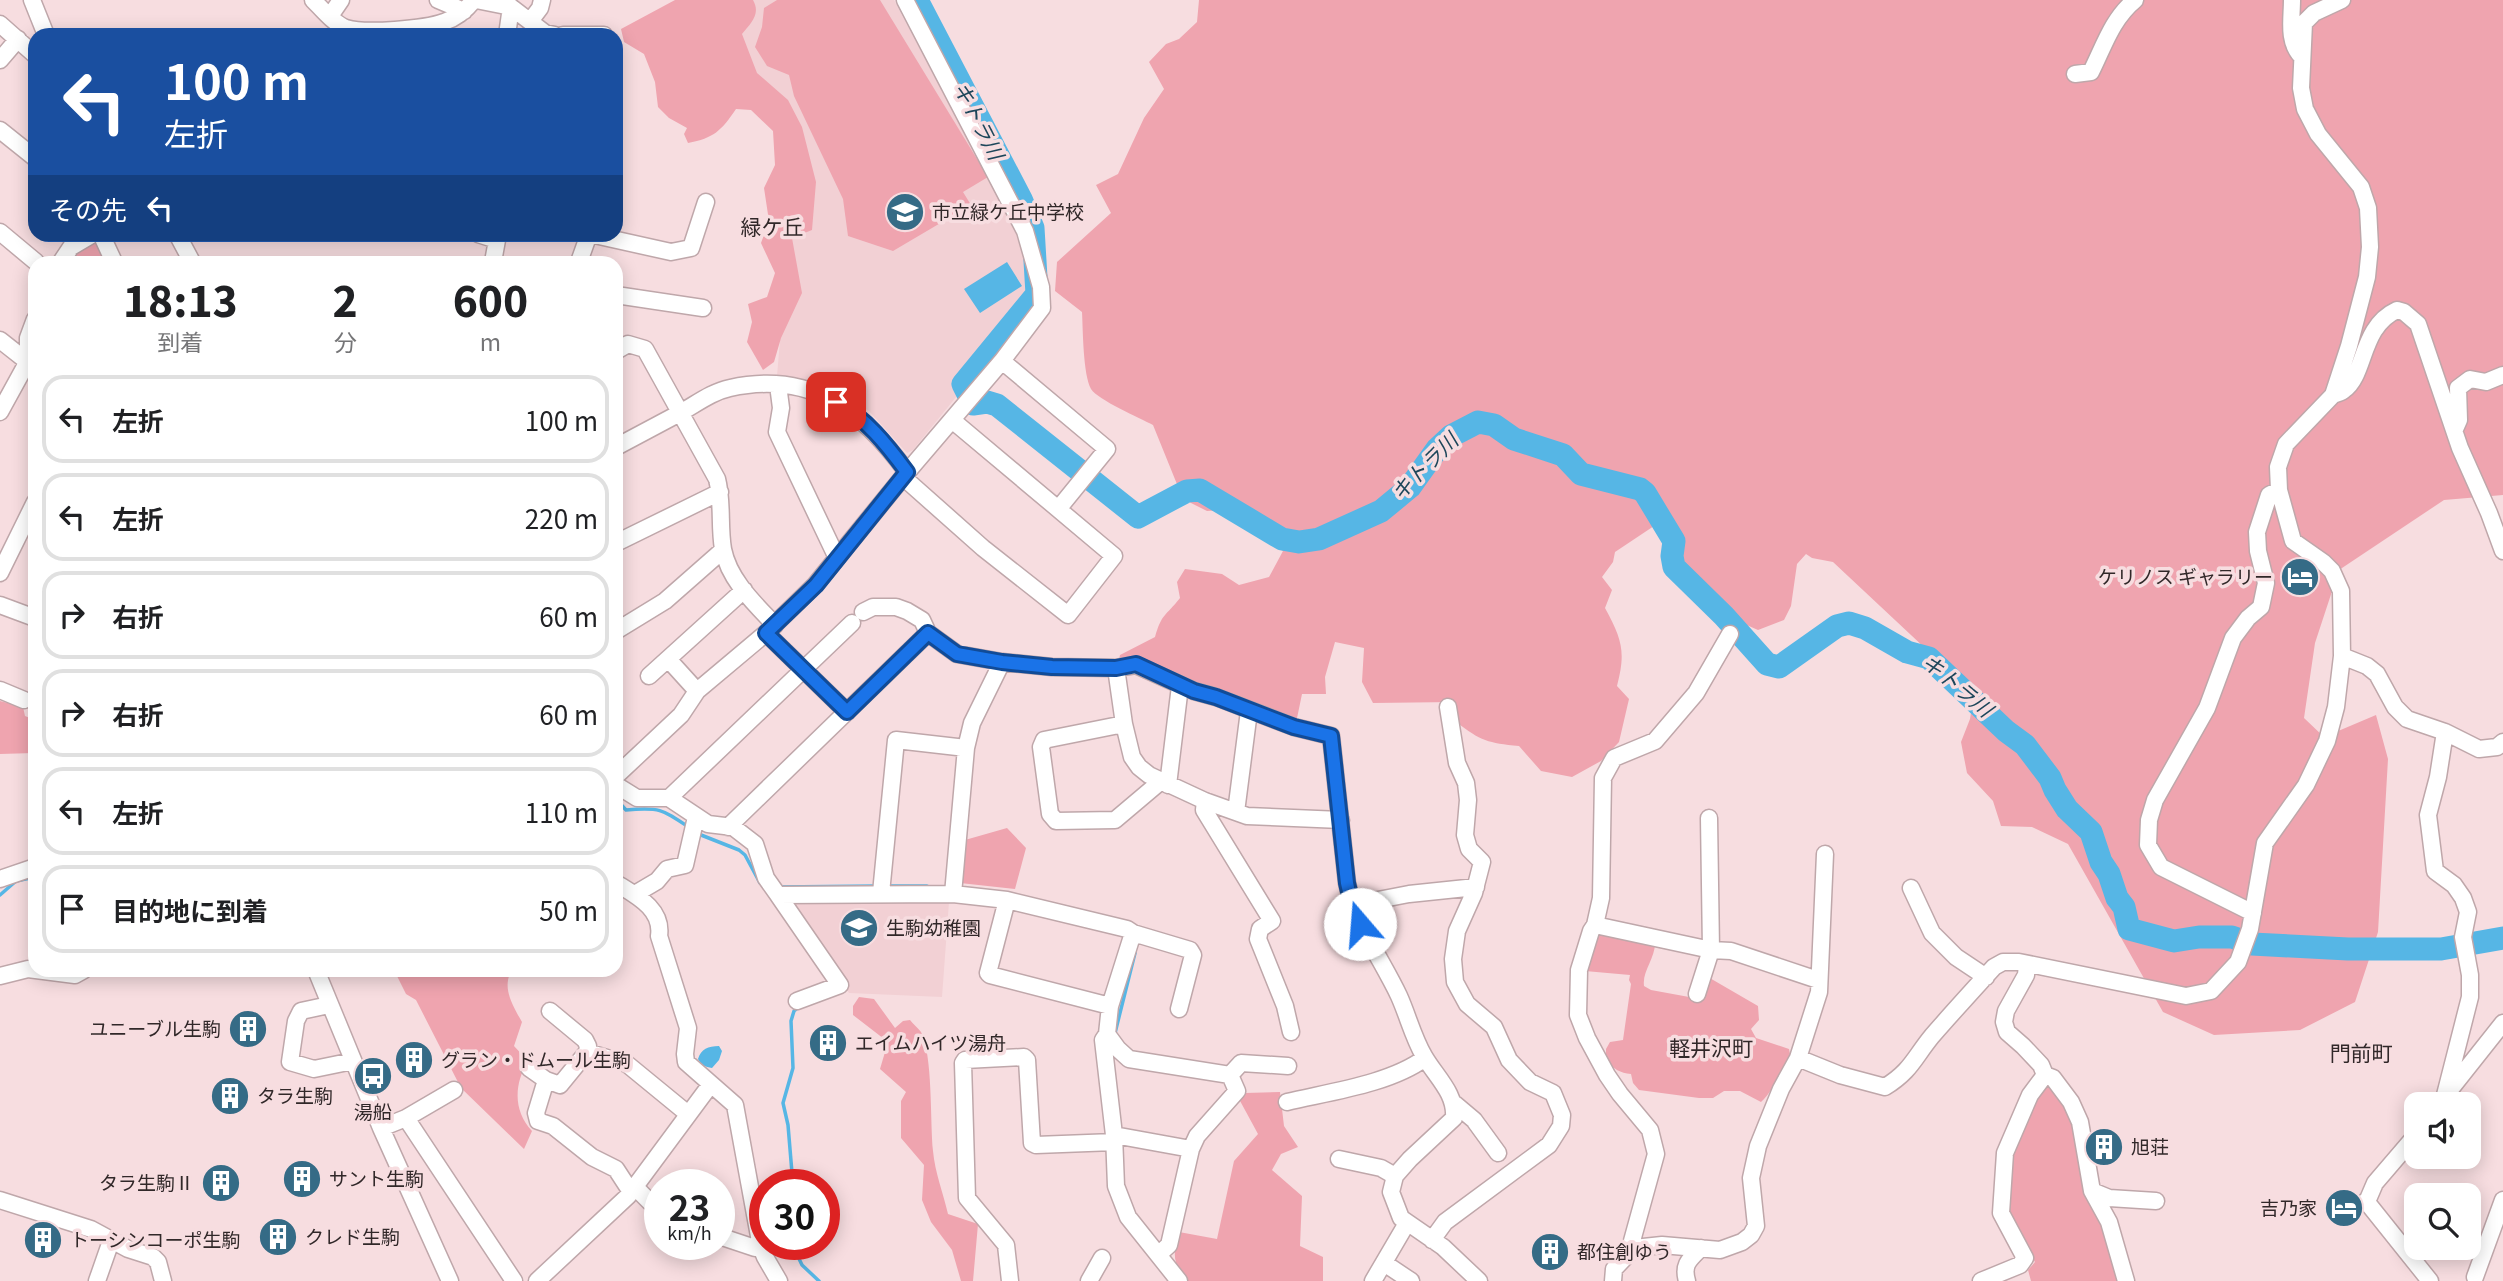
<!DOCTYPE html>
<html lang="ja">
<meta charset="utf-8">
<style>
:root{--surface:#fff;--page:#f2f2f2;--text:#202124;--muted:#757577;--line:#e0e0e0}
body{margin:0;font-family:Georgia,"Noto Sans JP",serif;background:var(--page);color:var(--text);height:100vh;display:flex;flex-direction:column;font-size:26px;white-space:nowrap}
*{box-sizing:border-box;margin:0}
p{font-size:23px;color:var(--muted)}
.icon{flex:none;width:38px;height:38px;fill:none;stroke:currentColor;stroke-width:2;stroke-linecap:round;stroke-linejoin:round}
.map{position:relative;flex:1;overflow:hidden}
.drawer{position:absolute;left:28px;top:256px;width:595px;height:721px;display:flex;flex-direction:column;background:var(--surface);border-radius:21px;box-shadow:0 4px 18px #0003}
.drawer>*{flex:none}
.banner{position:absolute;left:28px;top:28px;width:595px;height:214px;border-radius:21px;box-shadow:0 4px 18px #0003;background:#1a4fa0;color:#fff;overflow:hidden}
.buttons{position:absolute;left:2404px;top:1092px;display:grid;gap:14px}
.buttons a{display:grid;place-items:center;width:77px;height:77px;border-radius:14px;background:var(--surface);box-shadow:0 4px 18px #0003;font-size:35px}
.speed{position:absolute;left:644px;top:1169px;display:flex;gap:14px;font-size:35px;font-weight:700;text-align:center}
.speed>*{display:grid;place-content:center;width:91px;height:91px;border-radius:50%;background:var(--surface);box-shadow:0 4px 18px #0003;line-height:1}
.speed small{font-size:18px;font-weight:400}
.speed .limit{border:10px solid #d22;background:#fff;color:#111}
.pin{position:absolute;display:grid;place-items:center;width:60px;height:60px;color:#fff;margin:-30px;border-radius:14px;box-shadow:0 4px 10px #0006}
.me{position:absolute;width:77px;margin:-38px;rotate:342deg;stroke-linejoin:round;filter:drop-shadow(0 0 5px #0008)}
.turn{display:flex;align-items:center;gap:24px;height:147px;padding:0 21px;font-size:32px}
.turn .icon{width:91px;height:91px;stroke-width:2.5}
.turn b{display:block;font-size:49px;line-height:60px}
.then{display:flex;align-items:center;height:66px;padding:0 21px;background:#0003;gap:14px;font-size:26px}
.eta{display:flex;justify-content:space-evenly;align-items:center;height:119px;text-align:center}
.eta b{font-size:42px;font-weight:800;line-height:49px}
ul{padding:0;list-style:none}
li{display:flex;align-items:center;gap:21px;height:88px;margin:0 14px 10px;padding:0 7px;border:4px solid var(--line);border-radius:21px}
li div{flex:1}
li b{display:block;font-size:26px}
li em{font-style:normal}
.map>svg:first-child{display:block}
</style>
<div class="map">
<svg width="2503" height="1281" viewBox="0 0 2503 1281">
<rect width="100%" height="100%" fill="#f7dde0"/>
<path fill="#f2d0d4" d="M723,0H894L992,186L999,187L1038,296L913,450L907,453L869,411L828,387L777,376L789,236L814,185L714,5Z
M795,900L949,902L942,997L849,993L790,908Z"/>
<path fill="#efa4af" d="M675,0H753C761,14 751,23 742,34L757,73L788,100L802,127L816,182L812,230L792,238L802,293L781,338L774,362L763,370L747,342L752,322L748,304L767,297L775,273L761,243L769,221L764,188L775,165L773,131L751,110L736,109C721,131 714,138 688,143L684,134L687,128L669,118L658,107L655,82L644,54L624,42L621,29Z
M777,0H880L988,177L963,192L971,205L893,251L848,236L843,199L794,96L789,75L767,66L755,47L762,27L764,8Z
M1199,0H2503V495L2444,500L2339,570L2315,643L2304,718L2324,737L2376,715L2388,759L2378,932L2355,1002L2300,1030L2214,1035L2163,1012L2068,844L2032,827L2001,826L1993,801L1967,773L1961,742L1970,719L1974,694L1833,562L1812,558L1806,554L1797,564L1791,606L1784,620L1758,630L1733,619L1677,565L1675,528L1654,526L1615,552L1613,562L1602,577L1612,590L1605,608C1622,639 1626,652 1617,686L1629,699L1619,742L1601,761L1572,777L1541,771L1519,746C1488,743 1481,741 1456,722L1454,702L1373,703L1362,682L1364,648L1335,642L1325,677L1326,694H1302L1296,723L1118,664L1120,655L1155,637C1162,613 1165,617 1180,598L1177,582L1185,569L1222,574L1239,585L1269,577L1283,551L1250,531L1223,510L1207,511L1183,499L1153,425C1140,418 1098,400 1091,389C1083,374 1083,330 1082,312L1055,291L1057,262L1111,213L1096,185L1118,174L1144,118L1164,89L1149,62L1166,44L1179,39L1197,22Z
M94,240L107,262H65L76,251Z
M0,701L23,707L25,716L30,718L34,753L0,754Z
M1007,828L1026,848L1015,889L960,883L965,840Z
M1600,931L1655,943C1655,959 1642,971 1644,986L1651,990L1700,999L1708,977L1758,1006L1759,1020L1751,1029L1756,1038L1789,1049L1790,1054C1780,1071 1775,1089 1761,1102L1740,1091H1724L1713,1098H1699L1639,1090L1633,1083L1631,1074C1620,1073 1614,1069 1606,1061V1049L1610,1042L1623,1040L1631,984L1629,980L1630,975L1585,971L1588,956Z
M394,970H512C501,987 513,1006 522,1022L514,1046L528,1061C514,1084 513,1111 532,1131L524,1149L461,1088L416,1000L406,994Z
M859,997L874,999L895,1028L903,1021L910,1020C913,1024 918,1028 921,1032C933,1055 930,1122 933,1151C935,1173 943,1192 948,1214L978,1224L973,1281H961L952,1250L931,1222L922,1200L924,1165L901,1138V1101L906,1092L880,1069L888,1042L853,1015V1006Z
M2049,1084L2073,1110L2086,1199L2093,1203L2124,1281H2031L2028,1270L2035,1262L2016,1232L2006,1203L2010,1150L2020,1127L2045,1085Z
M1280,1092L1284,1126L1298,1147L1281,1154L1272,1170L1302,1196L1300,1246L1323,1257V1281H1186C1172,1261 1173,1255 1179,1232L1217,1239L1234,1161L1258,1134L1239,1099L1245,1093Z"/>
<path fill="#56b6e5" d="M1007,262L1022,286L980,313L964,289Z
M719,1046L722,1051L719,1060L712,1068C705,1067 701,1065 698,1059C701,1049 708,1046 719,1046Z"/>
<g fill="none" stroke-linecap="round" stroke-linejoin="round">
<path stroke="#56b6e5" stroke-width="3.5" d="M616,799L626,810C660,807 662,809 690,828
M696,833L739,850L745,855L760,883
M886,886H927
M777,887L878,886
M0,895L16,881L35,877
M1115,1033L1135,953
M793,1185L788,1125L783,1103L793,1068L791,1021L794,1011L799,1007
M792,1244L802,1265L819,1281"/>
<path stroke="#56b6e5" stroke-width="23" d="M917,0L1021,199L1033,228L1037,294L963,384L973,404L987,402L997,405L1138,517L1187,491L1200,490L1282,539L1299,542L1319,539L1381,511L1410,487L1437,449L1451,436L1478,422L1494,425L1514,439L1563,455L1581,474L1640,489L1645,493L1674,541L1672,556L1674,567L1724,616L1767,664L1779,667L1837,626L1849,623L1865,628L1907,652L1929,658L2006,731L2025,745L2050,778L2055,790L2067,809L2091,832L2101,862L2109,874L2117,898L2124,907L2129,929L2174,941L2199,937H2232L2252,944L2348,949H2441L2503,938"/>
<g stroke="#bfa7aa" stroke-width="19">
<path id="minor" d="M32,0L46,35
M313,0C322,9 334,24 346,28C365,34 425,29 444,22C456,18 466,10 474,0
M438,0L464,11
M476,0L511,7L545,33L555,35
M2292,0C2292,19 2287,41 2301,56
M330,16L341,0
M531,20L540,8L542,0
M0,24L35,55
M507,35L511,7
M563,35H604
M0,60L18,39
M2075,74L2091,72C2104,46 2112,19 2135,0
M0,130L35,158
M0,232L36,262
M101,234L114,262
M177,234L192,262
M478,234L497,240L493,262
M590,234L671,252L691,248L706,202
M61,262L71,247L93,234
M579,262L589,234
M616,295L703,308
M0,340L33,366
M616,351L628,344L645,349L717,479C723,502 719,526 723,549C729,580 755,604 775,625
M1002,361L1107,449L1059,508
M778,385L781,408L777,432L837,558
M2333,395C2337,393 2341,393 2344,390C2366,375 2360,327 2397,310L2404,312L2418,324L2460,448L2489,513L2503,551
M0,412L28,361V338L35,319
M2455,429L2459,420L2458,388L2470,379L2486,382L2503,375
M616,447C637,436 657,425 678,414C695,405 711,392 730,388C812,370 862,411 907,472
M903,477L983,548L1068,615L1114,556L952,420
M616,543L720,492
M0,573L35,502
M0,605L35,618
M863,612L873,607H896L907,611L922,620L928,633L957,654L1002,662L1052,667L1116,668L1136,665L1194,691L1216,697L1294,727L1331,736L1347,883C1356,926 1381,958 1399,996C1408,1016 1413,1037 1424,1056C1436,1077 1456,1093 1454,1118L1410,1159L1395,1176L1391,1192L1401,1218L1443,1247L1479,1281
M616,631L665,601L723,550
M2342,656L2367,666L2377,674L2395,707L2407,719L2445,732L2479,749L2497,747L2503,742
M668,659L697,691
M1116,668L1124,724L1132,757L1139,767L1149,775L1205,801L1247,816L1341,820
M649,676L744,590
M0,690L24,700
M847,712L766,633L815,585L903,477L1002,361L1042,308L1041,287L1025,231L905,0
M1124,724L1044,740L1041,747L1050,814L1056,821L1115,820L1160,782
M2445,732L2438,777L2428,815L2435,871L2454,885L2463,898L2468,912L2463,937L2470,975V997L2445,1095
M616,776L681,715L697,691L766,633
M616,785L637,798H669L708,824L733,827L755,844L766,878L778,895L953,894L1007,900L1127,929L1133,933L1190,950L1193,955L1179,1009
M1168,785L1180,686
M669,798L852,623
M1205,801L1204,810L1272,921L1260,929L1258,939L1285,1006L1291,1032
M1236,812L1249,711
M728,827L928,633
M0,879L35,867
M616,883C637,896 663,909 659,936L688,1028L685,1054L686,1062L735,1105L761,1247L765,1257L779,1281
M1911,888L1932,933L1956,957L1986,977
M881,893L896,740L966,748
M635,894L657,881L667,869L685,865L696,817
M953,894L966,748L972,723L1002,662
M778,895L840,985L797,1001
M1007,900L988,973L990,975L1110,1006
M1352,905L1409,894L1476,887
M2253,913L2161,867L2148,845L2149,820L2155,800L2207,708L2233,638L2248,618L2261,607L2266,583L2258,551L2257,532L2269,495L2279,490
M1595,925L1711,950L1731,951L1818,980
M1133,933L1110,1006L1107,1034L1103,1040L1114,1135L1116,1186L1128,1217L1179,1281
M2027,964L2026,975L2006,1011L2004,1022L2007,1032L2023,1046L2041,1065L2045,1075L2053,1078L2071,1102L2080,1122L2092,1191L2109,1222L2126,1281
M316,970L381,1128L450,1281
M0,976L28,969L75,975L84,970
M1697,994L1711,950L1709,818
M329,1005L301,1011L296,1021L290,1062L314,1069L353,1061
M550,1011L585,1040L588,1046L587,1052L627,1064L688,1114
M1107,1034L1118,1049L1129,1059L1230,1075L1237,1091L1197,1136L1191,1149L1169,1245L1159,1254
M1798,1058L1840,1075L1885,1087C1911,1071 1914,1058 1932,1036C1952,1013 1973,990 1994,967L2003,962H2019L2186,996L2211,991L2238,962L2250,929L2265,843L2306,785L2327,741L2336,707L2342,656L2341,591L2332,571L2323,562L2293,541L2279,490L2278,467L2286,444L2333,395L2349,346L2367,277L2370,247L2368,208L2361,187L2318,134L2305,109L2301,88L2304,23L2314,13L2342,0
M529,1068L546,1080L536,1113L538,1121L553,1126L592,1157L616,1169L631,1192
M1230,1075L1241,1063L1288,1066
M546,1080L560,1085L587,1052
M2449,1091L2503,1023
M1287,1102C1329,1092 1390,1084 1425,1058
M1455,1104L1474,1120L1498,1153
M406,1118L454,1090
M381,1128L406,1118L514,1281
M1114,1135L1191,1149
M1339,1159L1381,1168L1395,1176
M635,1187L660,1212
M2092,1191L2109,1198L2156,1201
M2369,1197L2375,1183L2417,1134
M0,1200L91,1229L128,1249L153,1257L158,1262L163,1281
M2366,1201L2430,1281
M719,1236L755,1248L761,1247
M1432,1240L1445,1222L1549,1145L1561,1126L1562,1115L1553,1093L1530,1082L1509,1060L1494,1027L1467,1004L1455,982L1453,959L1457,931L1474,893L1482,862L1469,849L1465,835L1468,800L1466,783L1457,763L1448,707
M1634,1248L1632,1241L1656,1154L1650,1130L1620,1094L1607,1075L1587,1038L1578,1015L1579,970L1591,931L1595,925L1601,898L1603,778L1614,758L1655,741L1696,693L1730,634
M1384,1263L1411,1281
M2475,1277L2503,1200
M97,1281L111,1241
M537,1281L628,1196L711,1084
M1010,1281L1006,1245L967,1198L963,1063L965,1060L1024,1057L1027,1060L1032,1143L1036,1145L1114,1142
M1089,1281L1102,1258
M1373,1281L1407,1223
M1613,1281L1614,1269L1634,1248L1662,1245L1720,1250L1742,1242L1751,1235L1756,1226L1751,1178L1758,1146L1781,1089L1798,1058L1819,992L1825,854
M1687,1281C1682,1264 1690,1259 1701,1248
M1981,1281L2020,1265L2025,1258L2001,1213L2005,1153L2030,1095L2045,1075"/>
</g>
<use href="#minor" stroke="#fff" stroke-width="16"/>
</g>
<g fill="none" stroke-linecap="round" stroke-linejoin="round">
<g stroke="#114b97" stroke-width="18">
<path id="route" d="M836,402C866,418 887,445 907,472L816,585L766,633L847,712L928,633L957,654L1002,662L1052,667L1116,668L1136,664L1194,691L1216,697L1294,727L1331,736L1347,883L1352,905L1360,924"/>
</g>
<use href="#route" stroke="#1a73e8" stroke-width="12"/>
</g>
<defs>
<g id="school-disc" transform="scale(2.0125)"><circle r="9.5" fill="#356b86" stroke="#f7dde0"/><path d="M0-5L7-2L0 1L-7-2ZM-4 1L0 2.5L4 1V4Q0 6-4 4Z" fill="#fff"/></g>
<g id="hotel-disc" transform="scale(2.0125)"><circle r="9.5" fill="#356b86" stroke="#f7dde0"/><path d="M-6-4.5h1.5V1H6V5H4.5V3h-9V5H-6ZM-4 0a1.8 1.8 0 1 1 3.6 0ZM.5 0V-2.5h3Q6-2.5 6 0Z" fill="#fff"/></g>
<g id="building-disc" transform="scale(2.0125)"><circle r="9.5" fill="#356b86" stroke="#f7dde0"/><path d="M-4-6H4V6H1V3H-1V6H-4ZM-2.5-4.3h1.7v1.8h-1.7ZM.8-4.3h1.7v1.8H.8ZM-2.5-1h1.7V.8h-1.7ZM.8-1h1.7V.8H.8Z" fill="#fff"/></g>
<g id="bus-disc" transform="scale(2.0125)"><circle r="9.5" fill="#356b86" stroke="#f7dde0"/><path d="M-5-6H5V4H4V6H2V4H-2V6H-4V4H-5ZM-3.5-4V0h7V-4ZM-3.5 1.2v1.5H-2V1.2ZM2 1.2v1.5H3.5V1.2Z" fill="#fff"/></g>
</defs>
<g fill-rule="evenodd">
<use href="#school-disc" x="905" y="212"/>
<use href="#hotel-disc" x="2300" y="577"/>
<use href="#school-disc" x="859" y="928"/>
<use href="#building-disc" x="248" y="1029"/>
<use href="#building-disc" x="828" y="1043"/>
<use href="#building-disc" x="414" y="1060"/>
<use href="#bus-disc" x="373" y="1076"/>
<use href="#building-disc" x="230" y="1096"/>
<use href="#building-disc" x="2104" y="1147"/>
<use href="#building-disc" x="302" y="1179"/>
<use href="#building-disc" x="221" y="1183"/>
<use href="#hotel-disc" x="2344" y="1208"/>
<use href="#building-disc" x="278" y="1237"/>
<use href="#building-disc" x="43" y="1240"/>
<use href="#building-disc" x="1550" y="1252"/>
</g>
<g text-anchor="middle" stroke-width="7" stroke-linejoin="round" paint-order="stroke">
<g font-size="19" fill="#312829" stroke="#f7dde0" text-anchor="start">
<text x="932" y="219">市立緑ケ丘中学校</text>
<text x="2273" y="584" text-anchor="end">ケリノス ギャラリー</text>
<text x="886" y="935">生駒幼稚園</text>
<text x="221" y="1036" text-anchor="end">ユニーブル生駒</text>
<text x="855" y="1050">エイムハイツ湯舟</text>
<text x="441" y="1067">グラン・ドムール生駒</text>
<text x="257" y="1103">タラ生駒</text>
<text x="373" y="1119" text-anchor="middle">湯船</text>
<text x="2131" y="1154">旭荘</text>
<text x="329" y="1186">サント生駒</text>
<text x="194" y="1190" text-anchor="end">タラ生駒Ⅱ</text>
<text x="2317" y="1215" text-anchor="end">吉乃家</text>
<text x="305" y="1244">クレド生駒</text>
<text x="70" y="1247">トーシンコーポ生駒</text>
<text x="1577" y="1259">都住創ゆう</text>
</g>
<g font-size="21" font-style="italic" fill="#1d465a" stroke="#f7dde0">
<text transform="translate(978 121) rotate(63)" y="7">キトラ川</text>
<text transform="translate(1425 467) rotate(-45)" y="7">キトラ川</text>
<text transform="translate(1957 686) rotate(40)" y="7">キトラ川</text>
</g>
<g font-size="21" fill="#312829" stroke="#f7dde0">
<text x="772" y="235">緑ケ丘</text>
<text x="1711" y="1056">軽井沢町</text>
<text x="2361" y="1061">門前町</text>
</g>
</g>
</svg>
<div class="buttons">
<a><svg class="icon" aria-label="sound" viewBox="0 0 24 24"><path d="M4 9h4l5-4v14l-5-4H4zM17 9q2 3 0 6"/></svg></a>
<a><svg class="icon" aria-label="search" viewBox="0 0 24 24"><circle cx="10" cy="10" r="6"/><path d="M15 15l6 6"/></svg></a>
</div>
<div class="speed"><div>23<small>km/h</small></div><div class="limit">30</div></div>
<div class="pin" style="left:836px;top:402px;background:#d93025"><svg class="icon" aria-label="arrive" viewBox="0 0 24 24"><path d="M6 21V4h12l-3 4 3 4H6"/></svg></div>
<svg class="me" style="left:1360px;top:924px" viewBox="-20 -20 40 40"><circle r="19" fill="#fff"/><path d="M0-13L10 11 0 6-10 11z" fill="#1a73e8"/></svg>
<div class="banner">
<div class="turn"><svg class="icon" aria-label="left" viewBox="0 0 24 24"><path d="M17 20v-9H6M10 6l-5 5 5 5"/></svg><div><b>100 m</b>左折</div></div>
<div class="then">その先<svg class="icon" aria-label="left" viewBox="0 0 24 24"><path d="M17 20v-9H6M10 6l-5 5 5 5"/></svg></div>
</div>
<section class="drawer">
<div class="eta">
<div><b>18:13</b><p>到着</p></div>
<div><b>2</b><p>分</p></div>
<div><b>600</b><p>m</p></div>
</div>
<ul>
<li><svg class="icon" aria-label="left" viewBox="0 0 24 24"><path d="M17 20v-9H6M10 6l-5 5 5 5"/></svg><div><b>左折</b></div><em>100 m</em></li>
<li><svg class="icon" aria-label="left" viewBox="0 0 24 24"><path d="M17 20v-9H6M10 6l-5 5 5 5"/></svg><div><b>左折</b></div><em>220 m</em></li>
<li><svg class="icon" aria-label="right" viewBox="0 0 24 24"><path d="M7 20v-9h11M14 6l5 5-5 5"/></svg><div><b>右折</b></div><em>60 m</em></li>
<li><svg class="icon" aria-label="right" viewBox="0 0 24 24"><path d="M7 20v-9h11M14 6l5 5-5 5"/></svg><div><b>右折</b></div><em>60 m</em></li>
<li><svg class="icon" aria-label="left" viewBox="0 0 24 24"><path d="M17 20v-9H6M10 6l-5 5 5 5"/></svg><div><b>左折</b></div><em>110 m</em></li>
<li><svg class="icon" aria-label="arrive" viewBox="0 0 24 24"><path d="M6 21V4h12l-3 4 3 4H6"/></svg><div><b>目的地に到着</b></div><em>50 m</em></li>
</ul>
</section>
</div>
